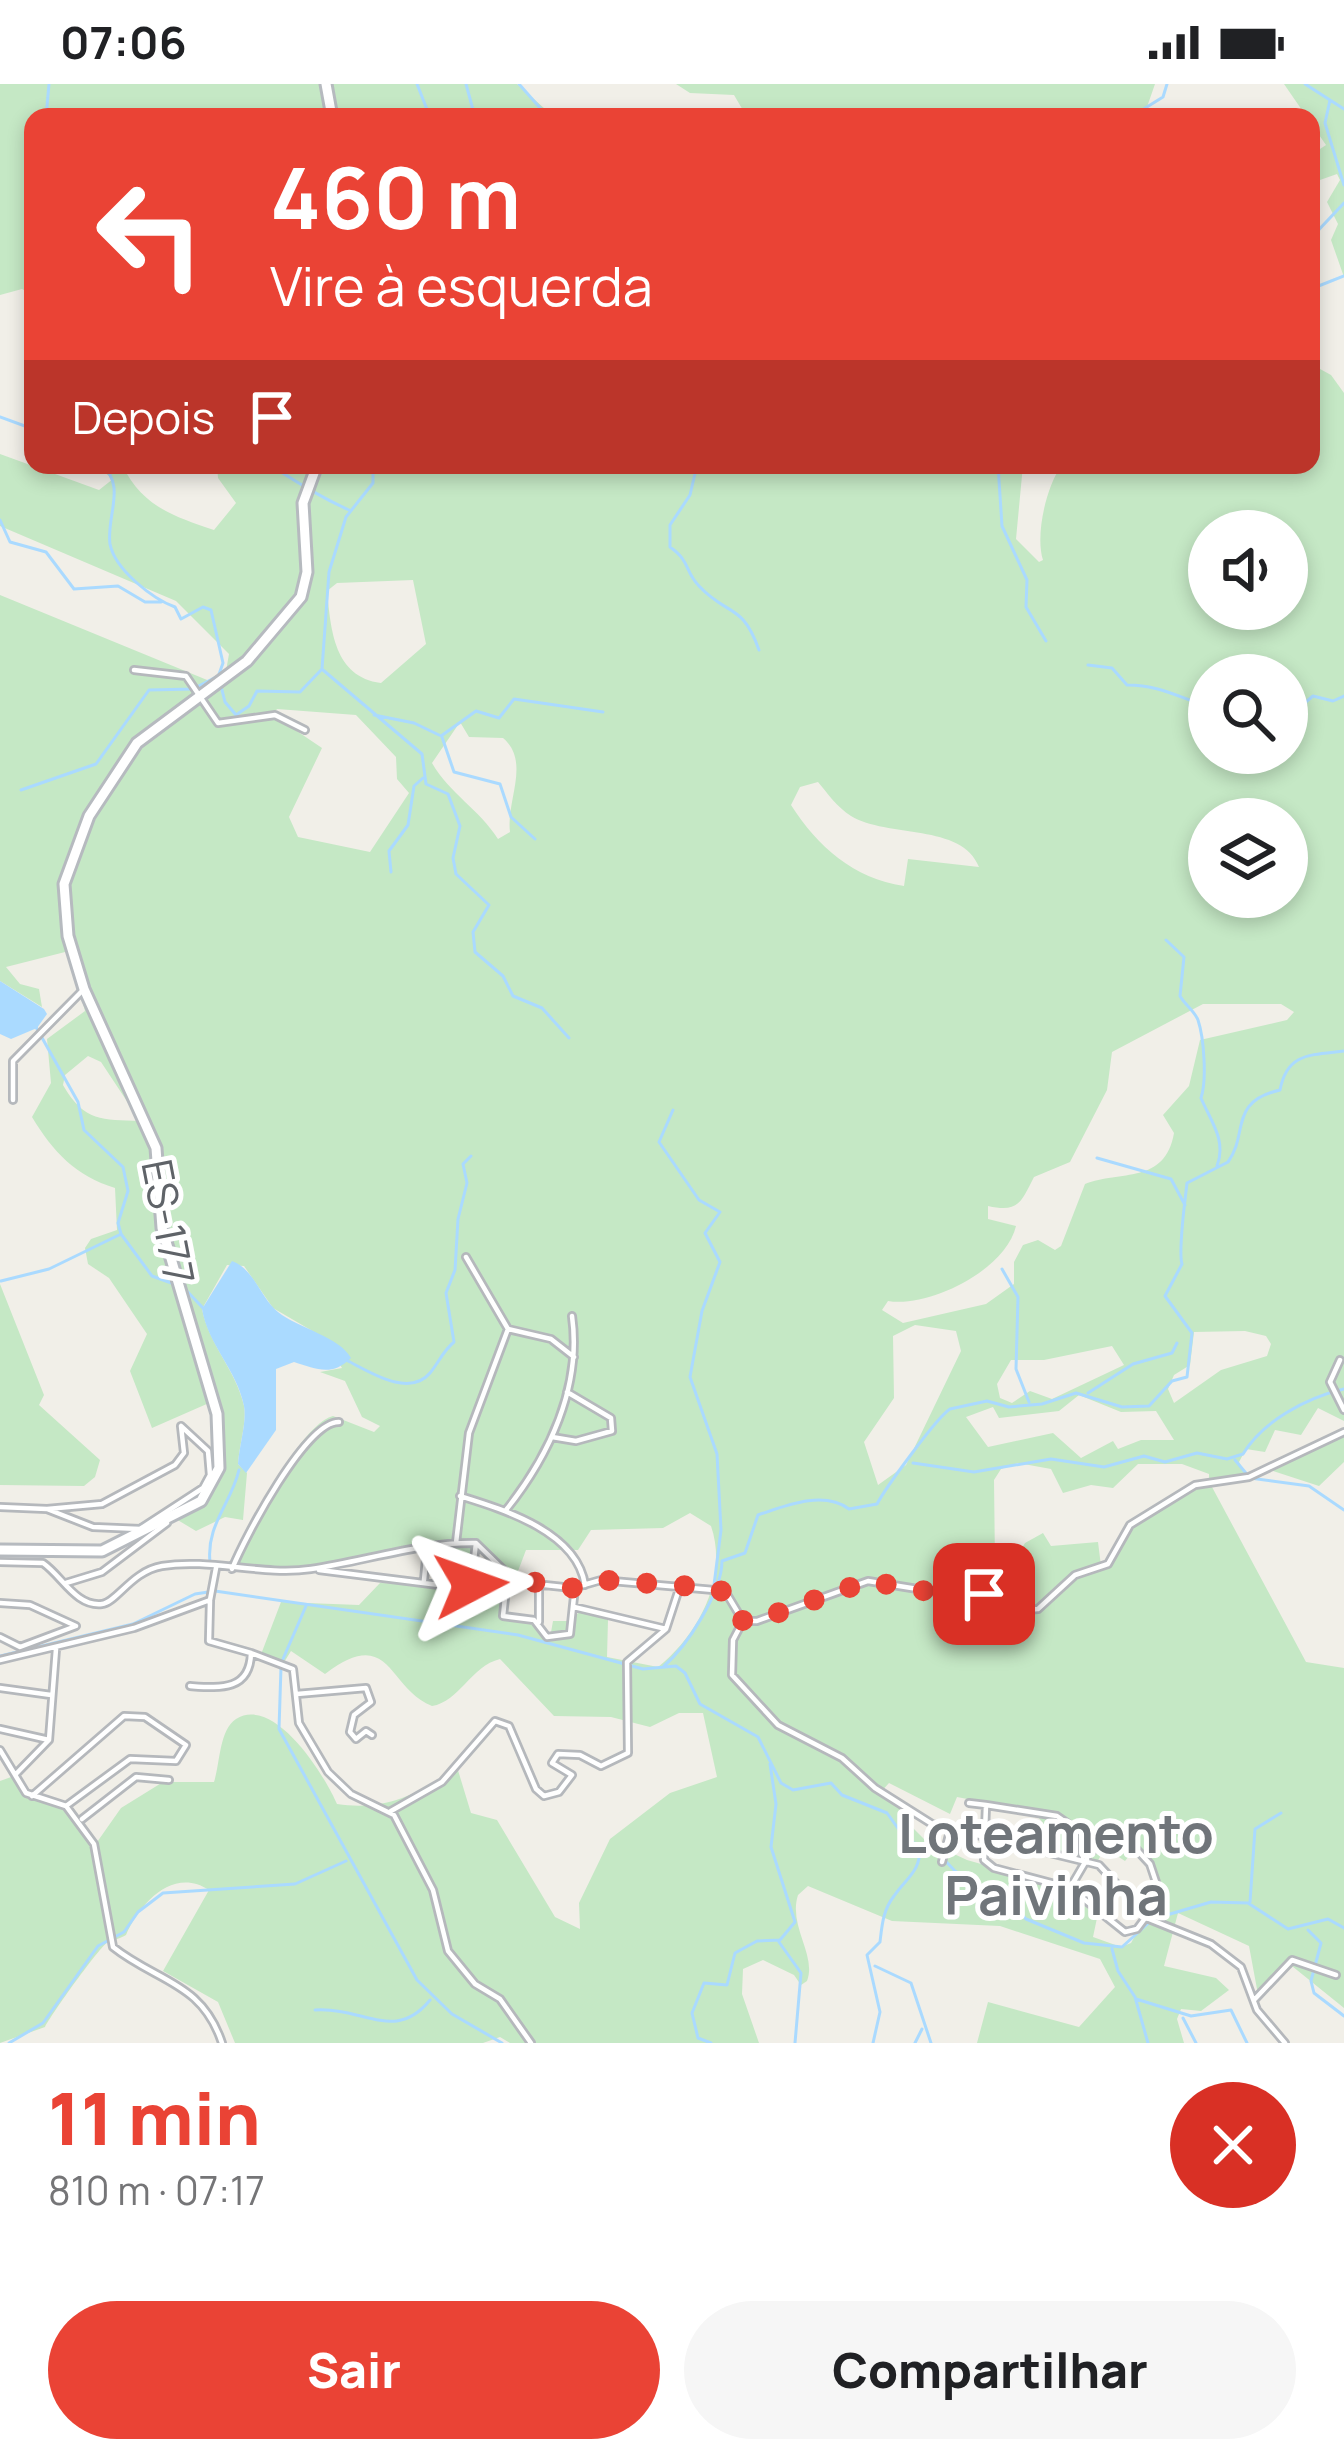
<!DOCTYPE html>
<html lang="pt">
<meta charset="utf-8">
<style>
:root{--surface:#fff;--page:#f6f6f6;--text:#202124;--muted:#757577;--accent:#ea4335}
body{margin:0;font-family:Manrope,sans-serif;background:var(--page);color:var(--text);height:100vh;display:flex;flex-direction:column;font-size:45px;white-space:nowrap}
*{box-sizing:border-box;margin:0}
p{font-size:39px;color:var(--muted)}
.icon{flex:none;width:66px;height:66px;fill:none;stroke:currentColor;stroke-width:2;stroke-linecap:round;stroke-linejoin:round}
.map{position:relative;height:1959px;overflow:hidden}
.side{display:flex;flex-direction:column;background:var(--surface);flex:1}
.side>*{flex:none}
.hud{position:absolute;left:24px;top:24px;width:1296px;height:366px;border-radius:24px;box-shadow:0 6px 18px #0003;background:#ea4335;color:#fff;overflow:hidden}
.fabs{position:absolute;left:1188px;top:426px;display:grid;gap:24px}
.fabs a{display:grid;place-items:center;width:120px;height:120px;border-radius:50%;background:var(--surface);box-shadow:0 6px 18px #0003;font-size:60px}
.pin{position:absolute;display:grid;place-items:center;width:102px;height:102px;color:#fff;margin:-51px;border-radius:24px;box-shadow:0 6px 18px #0006}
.me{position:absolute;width:132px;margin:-66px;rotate:86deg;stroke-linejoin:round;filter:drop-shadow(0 0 9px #0008)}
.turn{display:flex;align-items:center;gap:42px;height:252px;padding:0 48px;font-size:54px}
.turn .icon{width:156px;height:156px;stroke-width:2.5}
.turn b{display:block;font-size:84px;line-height:102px}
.then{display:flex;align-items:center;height:114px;padding:0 48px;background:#0003;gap:24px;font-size:45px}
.round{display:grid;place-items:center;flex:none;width:126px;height:126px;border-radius:63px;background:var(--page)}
.overview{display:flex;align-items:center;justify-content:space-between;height:204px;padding:0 48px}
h1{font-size:72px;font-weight:800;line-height:90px;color:var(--accent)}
.action{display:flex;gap:24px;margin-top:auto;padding:24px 48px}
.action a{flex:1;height:138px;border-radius:72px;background:var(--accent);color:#fff;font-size:48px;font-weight:800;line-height:138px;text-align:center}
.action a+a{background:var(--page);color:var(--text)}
.status{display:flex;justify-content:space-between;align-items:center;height:84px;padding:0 60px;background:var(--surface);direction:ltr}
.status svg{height:33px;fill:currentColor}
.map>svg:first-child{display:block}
</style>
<div class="status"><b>07:06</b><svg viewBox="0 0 49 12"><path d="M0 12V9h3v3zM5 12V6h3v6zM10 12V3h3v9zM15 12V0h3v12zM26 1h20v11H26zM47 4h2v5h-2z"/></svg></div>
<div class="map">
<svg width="1344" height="1959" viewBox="0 0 1344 1959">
<rect width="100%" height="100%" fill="#f1efe8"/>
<path fill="#c5e8c5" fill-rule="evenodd" d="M0,0H517L554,33H33V211L22,205L0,211Z
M676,0H1155L1147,23L1134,30L1114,26L1092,33H747L734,11L690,9Z
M1284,0H1344V193L1331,156L1338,140L1327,118L1340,96L1337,90L1320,96L1314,69L1326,61Z
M1311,280L1331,291L1344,309V1337L1318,1324L1301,1351L1275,1346L1265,1368L1246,1365L1239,1378L1249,1397L1212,1403L1306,1578L1344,1584V1924L1287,1878L1265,1905H1257L1249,1862L1178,1829L1164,1882L1216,1894L1229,1906L1201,1927L1181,1925L1177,1935L1184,1959H977L988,1918L1079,1943L1115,1903L1100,1875L1000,1842L892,1837L808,1802L798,1811C788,1842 817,1871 807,1897L801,1901L794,1891L763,1876L743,1885L742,1910L759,1959H510L500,1953L483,1959H235L218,1918L163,1887L209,1806C173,1782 139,1820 126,1851C120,1855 114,1855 108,1858C100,1862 51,1931 45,1943L0,1959V1697L14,1692L24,1710L65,1723L95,1761L121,1724L163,1698H214C220,1681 219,1646 236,1635C275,1611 325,1692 337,1720C384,1727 419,1711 457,1683L471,1729L497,1736L555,1833L580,1845L579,1819L610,1755L670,1709L717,1693L703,1629H679L650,1643L611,1633L554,1632L500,1575C471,1582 459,1618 432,1622C387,1604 391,1540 325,1590L291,1567L283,1580L260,1573L281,1518L359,1521L380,1499L454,1501L457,1483L438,1477L430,1458L308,1483L245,1482L233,1475C247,1443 302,1339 333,1332L374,1348L380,1342L362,1333L345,1297L320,1288L342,1284L321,1252L273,1224L244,1182L227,1181L202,1225C209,1261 236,1286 244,1322C247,1338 239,1362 238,1380L247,1389L243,1436L225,1433L196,1447L176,1435C217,1400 226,1373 209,1319L152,1344L130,1287L147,1250L109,1194L88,1180L85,1164L91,1155L117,1146L115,1104C76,1092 53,1068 32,1033L51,999L47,955L85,927L69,867L6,883L20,900L39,905L42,923L0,897V511L212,598L226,587L229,570L176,517L0,442V370L99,406L113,395L95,381H122C143,423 173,432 214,446L236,419L218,394L217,381H1023L1016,455L1039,478L1043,476C1035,452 1046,402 1062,381H1311ZM1209,447H1287V525H1209ZM413,496L426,560L381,599C334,593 331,546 327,507L337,499ZM1209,591H1287V669H1209ZM277,625L356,631L396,673L397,695L409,709L370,768L298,753L289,733L322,664L273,631ZM460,638L469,653L503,654C531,678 506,716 510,748L498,755C479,725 450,710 432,679ZM818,698C828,710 837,723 851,732C887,754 962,739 979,783L908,775L904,802C853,794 818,763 791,721L800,703ZM1209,735H1287V813H1209ZM1203,920H1281L1294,928L1287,936L1200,956L1189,1002L1163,1031L1174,1049C1165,1101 1120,1086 1085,1100L1061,1162L1055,1166L1038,1156L1023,1161L1014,1178V1200L986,1220L903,1239L882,1226L888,1217C929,1224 1006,1186 1016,1142L988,1135V1122C1019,1129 1021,1118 1034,1093L1070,1078L1107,1006L1112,968ZM88,972L101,978L140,1037C102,1035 85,1039 63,1001L65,991ZM915,1241L956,1247L961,1267L906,1381L878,1401L864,1358L894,1314L893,1252ZM1245,1247L1266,1252L1271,1260L1267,1272L1221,1286L1174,1319L1168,1305L1174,1291L1190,1281L1194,1248ZM1112,1262L1124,1281L1052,1315L1030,1307L1012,1319L1000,1314L997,1300L1011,1276H1044ZM1079,1311L1121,1328L1156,1327L1174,1356H1141L1118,1365L1113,1357L1081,1374L1053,1349L988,1363L966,1333L993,1323L999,1334L1059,1327ZM1018,1379L1051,1385L1063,1409L1091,1401L1113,1404L1138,1380H1182L1209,1390V1398L1133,1442L1110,1481L1101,1482L1098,1458L1051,1462L1043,1449L1025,1459L1016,1474L995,1480L994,1396L1001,1385ZM690,1429L711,1442C729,1495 697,1552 658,1583L607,1573L608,1536L581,1526L571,1537H553L550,1554L542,1552L534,1535L503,1531L502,1514C479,1503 468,1490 474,1464L482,1462L515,1495L526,1466H578L591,1446L663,1444ZM889,1699L950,1730L957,1713L1034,1728L1043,1739L1039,1765L1096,1780L1105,1764L1125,1777L1134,1766L1162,1800L1139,1825L1144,1836L1131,1859L1121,1863L1093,1853L1097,1834L1077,1814L1051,1800L967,1776L926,1757L909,1740L910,1731L879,1710Z
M0,1200L44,1311L39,1321L100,1376L95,1393L84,1402L0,1401Z
M1344,1351V1378L1319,1402L1270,1386Z"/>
<path fill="#aadaff" d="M0,897L44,925L47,930L37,944L11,955L0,950Z
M232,1177C254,1185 260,1213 278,1228C298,1244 340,1253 351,1274C332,1293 316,1285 294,1278L276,1285V1346L246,1389L238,1380C239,1362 247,1338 244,1322C237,1286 208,1261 202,1225Z"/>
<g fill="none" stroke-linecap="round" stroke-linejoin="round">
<path stroke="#aadaff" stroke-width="3" d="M417,0L430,33
M466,0L475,33
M519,0L548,33
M1305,0L1344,25
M1330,16L1325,39L1344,101
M1089,29L1134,31L1163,13L1167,0
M46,33L49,0
M29,96L33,92
M1311,154L1344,119
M1311,205L1344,192
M0,333L33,345
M101,381C127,400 106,433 110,460C115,486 153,515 175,523L181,535L203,523L211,526L223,579L218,593
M270,381C297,398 320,413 349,426
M697,381L690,411L670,441V463C691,478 684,486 699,502C728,533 742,518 759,566
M998,381L1002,442L1027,496L1026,523L1046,557
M0,436L10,458L46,468L74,505L118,502L145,518H161
M1088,581L1112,584L1127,601C1159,601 1178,613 1209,623
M323,586L422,670L426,700L448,710L460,742L453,774L456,790L489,821L473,848L475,868L503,892L513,912L542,924L569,954
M221,602L225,618L236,631L249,622L257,607L300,608L322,585L329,488L346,433L373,399V381
M1287,619L1301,622L1313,612L1333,617L1344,612
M374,631L414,639L439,651
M441,652L476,627L499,634L514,615L603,628
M442,653L454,688L500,700L511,733L535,755
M21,706L96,680L149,606L193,605L216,593
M391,788L389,767L408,741L414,702L423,694
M1166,856L1184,873L1180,912C1185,921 1194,926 1198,936C1204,954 1207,996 1201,1014C1210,1036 1227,1056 1217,1082
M36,943L78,1018L84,1046L123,1083L128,1107L118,1139L121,1150L152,1192L177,1201
M673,1026L659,1058L699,1116L720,1128L705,1149L720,1178L702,1227L690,1293L717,1370L721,1446L714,1501
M1097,1074L1171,1095L1185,1121
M1002,1185L1018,1213L1016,1285L1029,1318
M1,1197L49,1185L119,1151
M185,1205L203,1224
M348,1277C370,1288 409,1314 430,1289C439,1278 443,1267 454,1258L446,1209L455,1186L458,1135L467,1099L463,1080L471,1072
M1088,1309L1133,1280L1172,1269L1177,1259
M1235,1376L1250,1394L1309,1402L1344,1426
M913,1379L974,1388L1051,1375L1104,1383L1144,1372L1165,1378L1197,1369L1227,1375L1243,1370C1263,1337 1306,1314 1344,1305
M210,1478C206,1441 231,1420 239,1386
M0,1572L133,1540L195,1510L215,1507L518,1551L643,1585L676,1582L685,1589L700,1620L758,1653L781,1699L793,1706L831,1699L842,1711L887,1729L907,1757L934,1765L955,1787L1015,1823L1026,1835L1084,1859L1122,1863L1153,1835L1211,1818L1248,1819L1288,1845L1328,1835L1344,1844
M283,1575L306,1522
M664,1582C687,1562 722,1508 722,1477L745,1469L758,1431C785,1422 823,1406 849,1425L877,1420C885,1405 936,1334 950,1325L987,1317L1009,1323L1042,1320L1076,1309L1122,1323L1149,1322L1172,1297L1187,1293L1192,1249L1165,1212L1182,1180C1178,1167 1185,1117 1187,1099L1228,1078C1249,1049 1228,1018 1280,1006C1287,969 1310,971 1344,967
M281,1583L279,1645L417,1896L452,1930L502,1959
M1250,1818L1255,1745L1281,1729
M1308,1846L1321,1859L1311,1897L1314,1909L1344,1932
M779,1858L801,1889L795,1959
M1112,1865L1118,1887L1135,1913L1148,1959
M875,1882L911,1899L931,1959
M1136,1915L1191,1932L1231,1926L1247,1959
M315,1926C365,1923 395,1959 430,1916
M1183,1934L1196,1959
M9,1959L43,1939L98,1862L124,1848L138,1828L163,1809L295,1800L346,1777
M711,1959L698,1954L692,1929L704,1899L727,1901L735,1869L757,1857L780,1856L795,1838L771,1763L776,1720L770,1680
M873,1959L880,1928L867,1871L880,1858C882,1841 883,1826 894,1812C906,1794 921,1788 920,1762
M915,1959L922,1945"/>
<g stroke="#b5b8bc" stroke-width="10">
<path id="street" d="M134,586L186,592L218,639L275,631L305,646
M13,1016V977L84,905
M466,1173L508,1245L551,1255L574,1273
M1340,1276L1330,1298L1344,1326
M552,1353L576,1357L612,1347L611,1334L567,1308
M460,1412C505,1426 577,1448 585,1501
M0,1423L47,1425L93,1443L140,1445L203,1404L210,1391L208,1367L181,1342L184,1369L175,1381L102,1420L47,1425
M506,1426C549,1372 582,1303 572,1232
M456,1459L469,1349L508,1245
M0,1478L43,1479C62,1492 76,1523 102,1520C116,1519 132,1487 162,1482C210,1474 262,1492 311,1485C366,1477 420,1458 476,1459L516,1498L573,1504L601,1496L725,1507L743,1537L733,1556L732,1591L778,1641L842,1674L875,1704L932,1740L1099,1781L1149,1835L1211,1860L1241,1883L1257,1926L1285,1959
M232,1485C245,1453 306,1337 339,1338
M319,1486L503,1509
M507,1495L503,1532L534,1536L547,1553L570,1550L575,1503
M424,1496L427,1465
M66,1499L102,1488L167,1439
M471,1501L476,1459
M0,1519L30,1521L76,1542L20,1563L0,1553
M574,1523L666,1545
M743,1537H757L868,1497L961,1512L995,1509L1012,1527L1038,1525L1075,1491L1108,1480L1130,1441L1195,1401L1249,1393L1344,1348
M539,1538V1502
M251,1569L293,1585L299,1639L328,1688L351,1710L394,1731L433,1806L448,1867L475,1900L500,1915L531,1959
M0,1576L134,1544L210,1516L216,1484
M190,1602C220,1604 250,1607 251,1569L209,1557L210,1517
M0,1604L51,1611
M297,1610L366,1604L371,1618L354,1631L350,1648L356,1655L366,1647L372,1651
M0,1645L49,1656
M0,1666L26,1709L66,1722L94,1760L113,1863C157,1898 202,1898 222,1959
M15,1691L49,1656L56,1565
M32,1712L124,1632L145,1633L186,1661L176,1677L130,1675L66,1722
M969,1719L986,1721
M986,1721L1057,1732L1083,1750V1773L1114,1752L1125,1753L1150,1780L1161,1813L1137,1845L1125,1848L1070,1804L994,1784L984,1776Z
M391,1727L442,1698L495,1637L509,1642L536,1705L544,1712L559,1708L572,1691L552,1679L558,1670L580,1671L601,1682L628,1669L627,1578L666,1545L679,1505
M82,1735L136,1693L169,1696
M942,1778L950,1747
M1070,1804L1087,1775
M1255,1915L1292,1876L1336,1891"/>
</g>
<g stroke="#b6babf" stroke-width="15">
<path id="secondary" d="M326,0L332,33
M0,1466L102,1467L201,1417L219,1384L217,1330L162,1144L156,1064L84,905L68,852L64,800L89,732L137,659L247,577L301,513L307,488L303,419L317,381"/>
</g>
<use href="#street" stroke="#fff" stroke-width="4.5"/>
<use href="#secondary" stroke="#fff" stroke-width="9"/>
</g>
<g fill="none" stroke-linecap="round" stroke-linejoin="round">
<path stroke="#ea4335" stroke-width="21" stroke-dasharray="0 37.8" d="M471,1501L503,1508L507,1494L573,1504L601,1496L717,1504L733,1515L743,1537L752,1538L868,1497L948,1511L984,1510"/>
</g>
<g text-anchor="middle" stroke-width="10" stroke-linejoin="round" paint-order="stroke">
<g font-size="42" fill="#5f6368" stroke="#fff">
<text transform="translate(168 1138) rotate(79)" y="15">ES-177</text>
</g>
<g font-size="54" font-weight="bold" fill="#70757a" stroke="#fff">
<text x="1056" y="1769">Loteamento<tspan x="1056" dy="62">Paivinha</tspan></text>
</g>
</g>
</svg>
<div class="fabs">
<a><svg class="icon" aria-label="sound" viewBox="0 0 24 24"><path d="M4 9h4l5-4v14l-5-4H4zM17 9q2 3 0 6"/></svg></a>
<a><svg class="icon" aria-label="search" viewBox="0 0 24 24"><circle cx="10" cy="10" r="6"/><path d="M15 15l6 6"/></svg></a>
<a><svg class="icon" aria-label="layers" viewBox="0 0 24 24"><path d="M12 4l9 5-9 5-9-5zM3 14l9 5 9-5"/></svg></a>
</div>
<div class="pin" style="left:984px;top:1510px;background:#d93025"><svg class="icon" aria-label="arrive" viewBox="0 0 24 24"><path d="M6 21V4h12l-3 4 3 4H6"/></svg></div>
<svg class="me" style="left:471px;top:1501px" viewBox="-20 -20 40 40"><path d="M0-17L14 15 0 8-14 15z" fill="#ea4335" stroke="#fff" stroke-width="4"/></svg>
<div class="hud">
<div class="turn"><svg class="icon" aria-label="left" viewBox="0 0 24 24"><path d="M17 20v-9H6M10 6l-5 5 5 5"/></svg><div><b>460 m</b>Vire à esquerda</div></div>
<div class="then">Depois<svg class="icon" aria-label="arrive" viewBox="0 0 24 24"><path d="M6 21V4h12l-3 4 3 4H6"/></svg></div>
</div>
</div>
<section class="side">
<div class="overview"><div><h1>11 min</h1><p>810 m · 07:17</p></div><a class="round" style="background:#d93025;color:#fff"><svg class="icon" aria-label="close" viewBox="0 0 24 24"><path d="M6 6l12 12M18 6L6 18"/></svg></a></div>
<div class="action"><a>Sair</a><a>Compartilhar</a></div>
</section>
